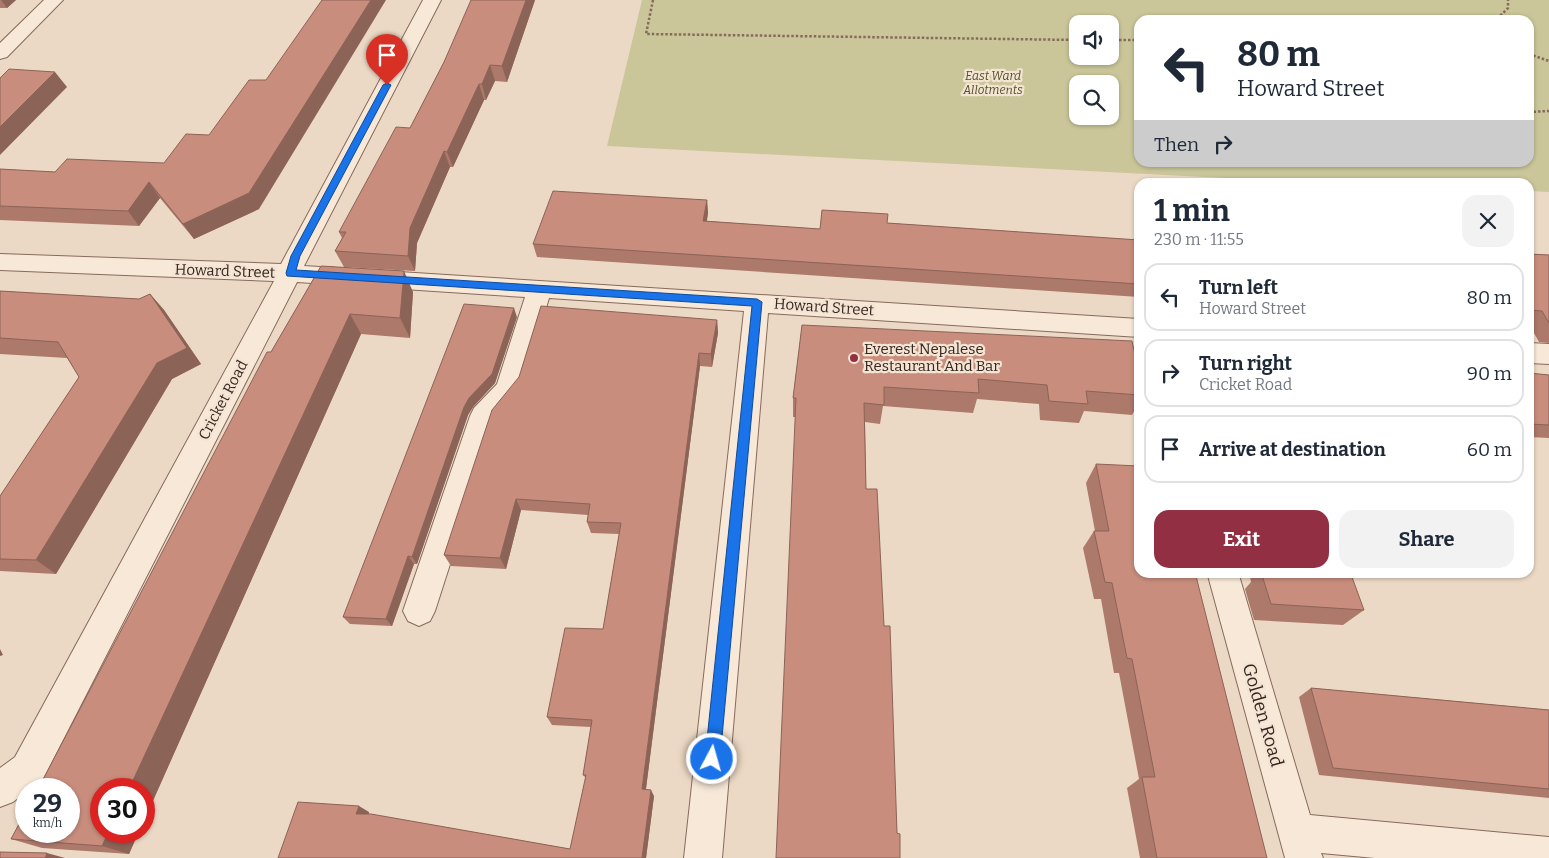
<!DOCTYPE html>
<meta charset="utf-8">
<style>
:root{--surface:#fff;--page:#f2f2f3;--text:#1f2937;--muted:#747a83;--line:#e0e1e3;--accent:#922f42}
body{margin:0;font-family:Bitter,serif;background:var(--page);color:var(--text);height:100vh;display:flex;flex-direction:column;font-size:19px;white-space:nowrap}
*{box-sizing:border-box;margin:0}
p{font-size:16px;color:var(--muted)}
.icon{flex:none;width:28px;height:28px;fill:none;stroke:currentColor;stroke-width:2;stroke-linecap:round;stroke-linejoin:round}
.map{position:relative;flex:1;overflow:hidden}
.sheet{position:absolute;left:1134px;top:178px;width:400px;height:400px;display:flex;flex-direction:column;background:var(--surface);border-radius:15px;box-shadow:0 1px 4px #0004}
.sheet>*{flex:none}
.guide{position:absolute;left:1134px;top:15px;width:400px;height:152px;border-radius:15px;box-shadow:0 1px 4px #0004;background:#fff;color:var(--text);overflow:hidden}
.tools{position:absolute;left:1069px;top:15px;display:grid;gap:10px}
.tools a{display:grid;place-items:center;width:50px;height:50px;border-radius:10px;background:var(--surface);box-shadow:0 1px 4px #0004;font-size:25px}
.speed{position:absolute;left:15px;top:778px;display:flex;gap:10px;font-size:25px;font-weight:700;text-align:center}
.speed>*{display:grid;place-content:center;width:65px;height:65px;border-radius:50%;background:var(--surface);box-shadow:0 1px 4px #0004;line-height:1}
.speed small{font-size:12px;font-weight:400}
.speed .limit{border:8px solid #d22;background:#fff;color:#111}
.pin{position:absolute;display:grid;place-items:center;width:42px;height:42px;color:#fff;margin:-51px -21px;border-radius:50% 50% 50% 0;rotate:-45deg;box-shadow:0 0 5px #0007}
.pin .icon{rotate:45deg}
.me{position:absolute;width:55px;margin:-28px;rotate:6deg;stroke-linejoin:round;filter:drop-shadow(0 0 4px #0008)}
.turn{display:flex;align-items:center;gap:18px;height:105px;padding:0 20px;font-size:22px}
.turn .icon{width:65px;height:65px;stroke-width:2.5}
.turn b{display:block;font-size:35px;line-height:42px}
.then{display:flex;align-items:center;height:48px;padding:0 20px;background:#0003;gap:10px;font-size:19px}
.round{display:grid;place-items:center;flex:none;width:52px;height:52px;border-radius:15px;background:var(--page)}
.headline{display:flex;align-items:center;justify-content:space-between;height:85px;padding:0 20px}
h1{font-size:30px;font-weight:700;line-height:38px}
.button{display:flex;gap:10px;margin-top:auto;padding:10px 20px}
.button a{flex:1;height:58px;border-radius:15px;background:var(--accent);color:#fff;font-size:20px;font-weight:700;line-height:58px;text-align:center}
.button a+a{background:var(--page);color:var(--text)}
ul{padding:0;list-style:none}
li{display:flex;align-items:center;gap:15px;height:68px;margin:0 10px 8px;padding:0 10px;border:2px solid var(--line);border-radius:15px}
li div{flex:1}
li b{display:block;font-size:19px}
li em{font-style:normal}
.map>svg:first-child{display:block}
</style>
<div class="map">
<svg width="1549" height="858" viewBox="0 0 1549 858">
<rect width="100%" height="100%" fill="#ecd9c5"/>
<path fill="#cac699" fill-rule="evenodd" d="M642,0H1549V192L1529,191V182H1300L607,146ZM1139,20H1529V162H1139ZM1078,24H1110V56H1078ZM1078,84H1110V116H1078Z"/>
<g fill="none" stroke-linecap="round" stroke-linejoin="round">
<g stroke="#866a5c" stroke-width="2">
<path id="minor" d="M44,0H63L7,57L0,59V43Z
M423,0H441L304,266L1139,319V337L768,313L722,858H684L744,311L549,298L522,389L518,396L496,421L435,611L430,621L419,626L408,621L403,611L470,416L474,408L497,384L525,297L297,282L41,783L31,789H26V792L13,802L0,807V768L15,757L274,281L0,270V254L281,264Z
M1529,343L1549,344V364L1529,363Z
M1207,572H1238L1310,815L1549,837V858H1375L1321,853L1323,858H1285Z"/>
</g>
<path stroke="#866a5c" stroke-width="2.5" stroke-dasharray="2.5 2" stroke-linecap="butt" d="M653,0L646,34L1078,40
M1501,20L1500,16L1508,8V0
M1110,40H1139
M1529,54L1549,61
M1529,112L1549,111"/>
<use href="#minor" fill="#f7e8d8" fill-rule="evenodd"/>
</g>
<path fill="#ac796b" d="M0,0H16L7,8H0Z
M535,0L507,82L495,81L486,100H484L453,167H450L417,243L415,271L344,267L335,251L342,238L339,232L410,128L444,62Z
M209,135L259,209L194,239L160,198L139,226L0,220V169L55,172L164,163Z
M707,200L708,213L707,221L820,229L887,223L1139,240V297L537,257L533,244Z
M1529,254L1549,255V343L1539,342L1529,324Z
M321,266L413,292L410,338L361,334L129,854L42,848L11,839L271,352Z
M0,291L139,299L150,294L164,310L201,364L172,379L56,574L0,571V496L79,377L67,358L0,354Z
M517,317L495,383L473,407L468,415L417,564H414L392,626L350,624L343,617Z
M717,320L718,333L712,367L700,366L646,789L654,796L646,858H278L369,812V814L570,849L586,778L583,775L591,727L552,725L547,717L603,629L619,534L591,533L587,522L588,515L521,510L506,569L451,566L444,555Z
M802,325L1139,373V403L1132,415L1084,411L1079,423L1040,420L1039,404L977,399L973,413L883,406L880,424L865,422L866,489L884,626L897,833L900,858L795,417H793V398Z
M1529,373L1549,375V438L1529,437Z
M1096,464L1267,858H1140L1127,788L1139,779L1119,673H1114L1101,599H1094L1083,548L1094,531H1095L1086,483Z
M1249,572H1315L1316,575L1364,610L1343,625L1254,620L1245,589L1251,582Z
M1311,688L1549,710V798L1319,775L1299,697Z"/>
<path fill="#8c6357" d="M1,0H16L7,8Z
M371,0H386L259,209L194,239L183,224Z
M526,0H535L507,82L502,66Z
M490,65L495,81L486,100L482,84Z
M55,72L67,87L0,155V127Z
M479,84L484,100L453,167L447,152Z
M444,151L450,167L417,243L415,271L408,256L410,228Z
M149,182L160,198L139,226L128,211Z
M707,200L708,213L704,234L703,221Z
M404,271L413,292L410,338L400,318Z
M150,294L164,310L201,364L172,379L56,574L36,560L157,363Z
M514,308L517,317L495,383L473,407L468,415L417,564L412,557L464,407Z
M350,314L361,334L144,821V789H129Z
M717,320L718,333L712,367L711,354Z
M699,353L700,366L645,796L642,789Z
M516,499L521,510L506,569L500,558Z
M408,556L414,564L392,626L386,619Z
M0,649L3,655L0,656Z
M651,790L654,796L646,858H642Z
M359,806L369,812L367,820L356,814Z
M109,831H139L129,854L102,846Z
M47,853L65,858H45Z"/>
<path fill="#c88d7c" stroke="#8c6357" d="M322,0H371L249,193L183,224L149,182L128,211L0,206V169L55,172L67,159L164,163L186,134L209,135L249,80H266Z
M471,0H526L502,66L490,65L482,84H479L447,152L444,151L410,228L408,256L335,251L346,232H339L396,127L410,128L444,62Z
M9,69L55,72L0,127V78Z
M553,191L707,200L703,221L820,229L822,210L888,214L887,223L1139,240V284L533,244Z
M1529,254L1549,255V323L1542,311L1529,310Z
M321,266L404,271L400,318L350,314L129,789H101V831H109L102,846L11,839L26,811V831H69V789H38L267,352H271Z
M0,291L139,299L150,294L187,348L157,363L36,560L0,559V496L79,377L58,342L0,338Z
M464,304L514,308L492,374L469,398L464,407L412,557L408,556L386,619L343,617Z
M541,306L717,320L711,354L699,353L642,789L651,790L642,858H278L298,802L359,806L356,814H371L570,849L586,775H583L592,720L547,717L565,628L603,629L621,523L587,522L590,504L516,499L500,558L444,555L492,410L519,377Z
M802,325L1132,341L1139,373V395L1086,391L1088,404L1049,401L1047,385L978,379L979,393L884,387V405L864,403L866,489H877L884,626H890L897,833L900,834V858H776L796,398H793Z
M1529,373L1549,375V425L1529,424Z
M1096,464L1139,466V572H1195L1267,858H1157L1142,777H1155L1132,659L1127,658L1112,583L1105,582L1094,531H1109Z
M1261,572H1315L1316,575L1352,577L1364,610L1271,604Z
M1311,688L1549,710V789L1333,768Z
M0,852L47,853L45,858H0Z"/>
<path fill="#1a73e8" stroke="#114b97" d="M387,83L391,85L300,256L296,270L757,299L762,302L720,759L718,764L712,766L707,764L705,759L752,306L287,276L286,273L291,256L383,85Z"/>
<circle fill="#922f42" stroke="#f4e4d4" stroke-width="2" cx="854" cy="358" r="5"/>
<g text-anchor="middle" stroke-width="4.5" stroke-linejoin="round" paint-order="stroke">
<g font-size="12" font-style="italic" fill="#505227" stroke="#f4e4d4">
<text x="993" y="80">East Ward<tspan x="993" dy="14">Allotments</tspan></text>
</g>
<g font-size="15" fill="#37261f" stroke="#f4e4d4">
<text transform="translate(225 271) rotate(2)" y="5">Howard Street</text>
<text transform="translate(824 307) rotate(4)" y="5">Howard Street</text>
<text transform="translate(223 400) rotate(-62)" y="5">Cricket Road</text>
</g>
<g font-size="15" fill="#37261f" stroke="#f4e4d4" text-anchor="start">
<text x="864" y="354">Everest Nepalese<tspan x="864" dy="17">Restaurant And Bar</tspan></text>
</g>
<g font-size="18" fill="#37261f" stroke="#f4e4d4">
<text transform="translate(1263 715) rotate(74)" y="6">Golden Road</text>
</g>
</g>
</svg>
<div class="tools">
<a><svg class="icon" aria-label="sound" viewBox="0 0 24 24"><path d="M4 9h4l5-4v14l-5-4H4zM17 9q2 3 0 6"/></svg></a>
<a><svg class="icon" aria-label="search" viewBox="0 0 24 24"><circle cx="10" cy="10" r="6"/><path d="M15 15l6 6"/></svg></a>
</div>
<div class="speed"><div>29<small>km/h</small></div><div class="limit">30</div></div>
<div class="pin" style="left:387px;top:85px;background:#d93025"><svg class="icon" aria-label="arrive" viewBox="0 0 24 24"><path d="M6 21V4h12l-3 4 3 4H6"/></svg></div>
<svg class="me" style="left:712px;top:759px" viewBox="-20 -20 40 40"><circle r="17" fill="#1a73e8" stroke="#fff" stroke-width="3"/><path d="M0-11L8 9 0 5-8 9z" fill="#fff"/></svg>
<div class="guide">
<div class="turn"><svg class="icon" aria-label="left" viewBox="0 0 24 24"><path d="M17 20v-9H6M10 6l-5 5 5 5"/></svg><div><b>80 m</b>Howard Street</div></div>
<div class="then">Then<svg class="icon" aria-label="right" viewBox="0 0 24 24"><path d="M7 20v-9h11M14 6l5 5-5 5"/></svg></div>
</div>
<section class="sheet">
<div class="headline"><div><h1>1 min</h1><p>230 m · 11:55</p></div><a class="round"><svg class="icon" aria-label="close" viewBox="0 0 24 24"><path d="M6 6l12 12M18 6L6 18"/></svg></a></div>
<ul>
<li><svg class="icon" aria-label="left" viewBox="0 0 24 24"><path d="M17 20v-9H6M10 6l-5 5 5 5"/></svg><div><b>Turn left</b><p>Howard Street</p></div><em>80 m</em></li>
<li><svg class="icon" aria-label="right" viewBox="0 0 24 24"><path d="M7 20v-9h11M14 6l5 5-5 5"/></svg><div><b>Turn right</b><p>Cricket Road</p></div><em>90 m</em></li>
<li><svg class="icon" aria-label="arrive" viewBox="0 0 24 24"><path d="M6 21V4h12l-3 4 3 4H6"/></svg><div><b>Arrive at destination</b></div><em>60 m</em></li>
</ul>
<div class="button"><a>Exit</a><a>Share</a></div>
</section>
</div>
